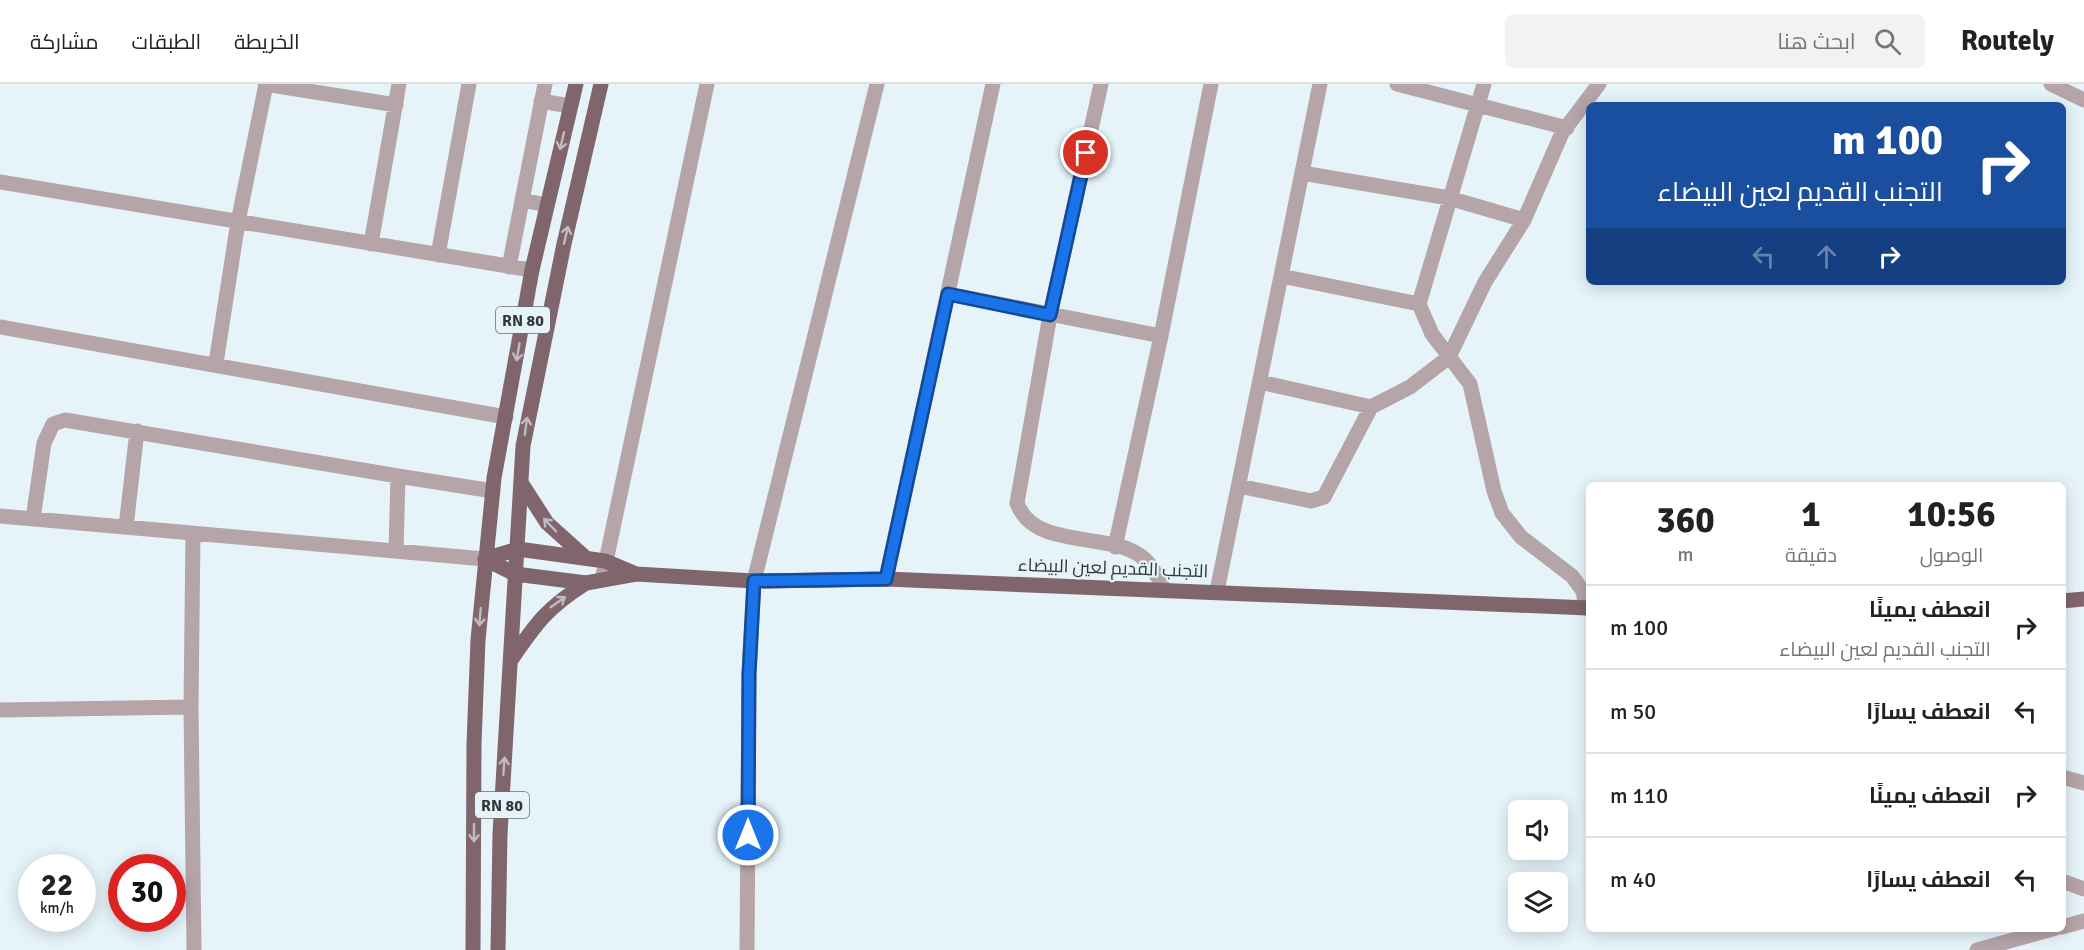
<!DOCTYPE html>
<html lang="ar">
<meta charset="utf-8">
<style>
:root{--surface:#fff;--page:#f2f2f2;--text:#222;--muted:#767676;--line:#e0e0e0}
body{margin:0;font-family:Signika,Cairo,sans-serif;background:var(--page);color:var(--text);direction:rtl;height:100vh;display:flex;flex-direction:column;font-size:22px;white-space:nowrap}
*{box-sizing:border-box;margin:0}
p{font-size:20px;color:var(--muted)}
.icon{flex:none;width:33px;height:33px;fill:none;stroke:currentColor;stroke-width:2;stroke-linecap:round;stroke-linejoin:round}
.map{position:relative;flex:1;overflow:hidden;direction:ltr}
.side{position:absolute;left:1586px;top:398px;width:480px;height:450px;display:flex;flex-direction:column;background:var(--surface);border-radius:9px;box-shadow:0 3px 15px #0003;direction:rtl}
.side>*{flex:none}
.hud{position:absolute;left:1586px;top:18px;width:480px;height:183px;border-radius:9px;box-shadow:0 3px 15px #0003;direction:rtl;background:#1a4fa0;color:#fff;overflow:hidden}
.controls{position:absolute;left:1508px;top:716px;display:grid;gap:12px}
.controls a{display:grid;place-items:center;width:60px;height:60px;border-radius:9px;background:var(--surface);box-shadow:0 3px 15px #0003;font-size:30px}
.speed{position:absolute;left:18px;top:770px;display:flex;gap:12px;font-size:30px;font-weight:700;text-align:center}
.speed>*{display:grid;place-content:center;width:78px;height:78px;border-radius:50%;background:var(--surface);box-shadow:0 3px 15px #0003;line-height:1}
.speed small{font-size:15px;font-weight:400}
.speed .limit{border:9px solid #d22;background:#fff;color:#111}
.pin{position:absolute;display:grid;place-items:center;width:51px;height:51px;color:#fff;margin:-26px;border:3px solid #fff;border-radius:50%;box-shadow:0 2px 6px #0007}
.me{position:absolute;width:66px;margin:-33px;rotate:0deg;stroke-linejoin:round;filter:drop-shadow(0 0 4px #0008)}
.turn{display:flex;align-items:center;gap:21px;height:126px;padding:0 24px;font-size:27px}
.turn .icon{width:78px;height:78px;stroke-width:2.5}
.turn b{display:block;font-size:42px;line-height:51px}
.lanes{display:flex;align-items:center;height:57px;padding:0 24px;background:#0003;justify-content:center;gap:30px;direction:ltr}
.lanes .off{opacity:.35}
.eta{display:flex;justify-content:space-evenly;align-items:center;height:102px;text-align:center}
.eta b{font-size:36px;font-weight:800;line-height:42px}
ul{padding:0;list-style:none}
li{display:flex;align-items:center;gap:18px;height:84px;padding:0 24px;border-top:2px solid var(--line)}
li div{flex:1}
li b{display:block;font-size:22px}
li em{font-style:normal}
header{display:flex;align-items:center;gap:36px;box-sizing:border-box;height:84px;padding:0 30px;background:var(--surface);border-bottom:2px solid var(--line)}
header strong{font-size:28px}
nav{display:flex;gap:33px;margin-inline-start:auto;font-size:21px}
.search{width:420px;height:54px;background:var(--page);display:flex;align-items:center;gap:15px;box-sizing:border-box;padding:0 21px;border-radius:9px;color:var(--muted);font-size:22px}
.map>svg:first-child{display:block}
</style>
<header>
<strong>Routely</strong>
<div class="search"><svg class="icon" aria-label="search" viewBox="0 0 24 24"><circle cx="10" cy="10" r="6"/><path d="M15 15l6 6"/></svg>ابحث هنا</div>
<nav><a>الخريطة</a><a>الطبقات</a><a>مشاركة</a></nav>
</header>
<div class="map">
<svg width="2084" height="866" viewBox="0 0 2084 866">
<rect width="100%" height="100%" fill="#e6f4fa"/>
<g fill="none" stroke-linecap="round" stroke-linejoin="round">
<path stroke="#b5a4a8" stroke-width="15" d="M265,0L396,21
M1101,0L1050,231L1017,419C1033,464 1103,449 1136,469C1150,476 1157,492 1164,505
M1397,0L1567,44
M1484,0L1419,220L1432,250L1470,300L1494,407L1502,429L1521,453L1572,492L1583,507L1586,524
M2051,0L2084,16
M541,17L570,22
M1302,89L1449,114L1524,136
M0,98L532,186
M522,116L547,121
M371,160L399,0
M438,171L469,0
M509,183L545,0
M1281,192L1419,220
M948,210L1161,252
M0,243L506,333
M216,279L238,138L266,0
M1260,298L1371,323L1410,303L1449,273L1485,198L1524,136L1562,49L1599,0
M398,392L493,407
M1239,402L1311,417L1324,413L1371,323
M0,432L485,475
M33,435L44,359L53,340L65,336L398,392L396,467
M126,443L137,347
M1115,463L1161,252L1211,0
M886,495L993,0
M602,496L707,0
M1217,507L1320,0
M191,623L194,866
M0,626L191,623L193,449
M2062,693L2084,699
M2062,797L2084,805
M2062,843L2084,837
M747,866L749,590L754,497L877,0
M1977,866L2056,844"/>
<path stroke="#81656c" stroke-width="15" d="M522,400L547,439L586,474
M485,475L515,490L586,499L636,490L754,497L886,495L1588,524
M485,475L518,465L605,477L636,490
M2062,517L2084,515
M511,576C537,538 547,524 586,499
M473,866L474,660L478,556L494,394L532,186L576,0
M498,866L500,750L523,362L564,160L601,0"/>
</g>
<defs><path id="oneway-shaft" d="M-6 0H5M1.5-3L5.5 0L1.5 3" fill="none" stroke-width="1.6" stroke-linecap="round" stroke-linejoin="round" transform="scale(1.5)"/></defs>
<g stroke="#bebbc1">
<use href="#oneway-shaft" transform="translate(562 57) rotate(103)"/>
<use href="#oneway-shaft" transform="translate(566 151) rotate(-77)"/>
<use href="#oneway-shaft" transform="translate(518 268) rotate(100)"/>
<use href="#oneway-shaft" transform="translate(526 342) rotate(-82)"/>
<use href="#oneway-shaft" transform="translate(550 441) rotate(-134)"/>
<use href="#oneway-shaft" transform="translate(558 518) rotate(-35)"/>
<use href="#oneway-shaft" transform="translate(480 533) rotate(95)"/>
<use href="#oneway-shaft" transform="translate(504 682) rotate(-86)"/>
<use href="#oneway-shaft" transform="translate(474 749) rotate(90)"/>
</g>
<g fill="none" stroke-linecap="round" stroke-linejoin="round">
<g stroke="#114b97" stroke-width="15">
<path id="route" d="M748,751L749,590L754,497L886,495L948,210L1050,231L1086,69"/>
</g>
<use href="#route" stroke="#1a73e8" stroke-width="10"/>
</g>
<g text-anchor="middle" stroke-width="4.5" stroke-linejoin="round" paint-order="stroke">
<g fill="#e6f4fa" stroke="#687074" stroke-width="1.5">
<rect x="496" y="223" width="54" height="26" rx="4.5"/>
<rect x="475" y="708" width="54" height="26" rx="4.5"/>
</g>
<g font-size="16" font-weight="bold" fill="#32383a">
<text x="523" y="242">RN 80</text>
<text x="502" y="727">RN 80</text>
</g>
<g font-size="18" fill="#32383a" stroke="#e6f4fa">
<text transform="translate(1113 484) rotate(2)" y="6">التجنب القديم لعين البيضاء</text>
</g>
</g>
</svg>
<div class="controls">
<a><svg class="icon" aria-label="sound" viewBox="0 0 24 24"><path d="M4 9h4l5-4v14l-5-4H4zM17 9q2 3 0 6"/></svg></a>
<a><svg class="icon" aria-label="layers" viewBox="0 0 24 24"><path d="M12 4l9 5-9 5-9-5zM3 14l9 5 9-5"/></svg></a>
</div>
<div class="speed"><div>22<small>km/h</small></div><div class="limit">30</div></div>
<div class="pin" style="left:1086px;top:69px;background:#d93025"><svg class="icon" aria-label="arrive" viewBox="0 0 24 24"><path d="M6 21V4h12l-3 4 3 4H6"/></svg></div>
<svg class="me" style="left:748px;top:751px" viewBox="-20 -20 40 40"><circle r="17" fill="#1a73e8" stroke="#fff" stroke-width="3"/><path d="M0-11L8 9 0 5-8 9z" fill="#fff"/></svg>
<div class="hud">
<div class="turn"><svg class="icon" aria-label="right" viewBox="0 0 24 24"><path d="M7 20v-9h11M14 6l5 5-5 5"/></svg><div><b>100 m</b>التجنب القديم لعين البيضاء</div></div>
<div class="lanes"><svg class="icon off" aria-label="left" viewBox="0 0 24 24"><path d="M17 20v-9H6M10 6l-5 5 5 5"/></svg><svg class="icon off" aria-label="ahead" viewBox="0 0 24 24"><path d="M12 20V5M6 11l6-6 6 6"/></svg><svg class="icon" aria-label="right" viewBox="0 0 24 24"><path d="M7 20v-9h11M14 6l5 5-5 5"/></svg></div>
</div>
<section class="side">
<div class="eta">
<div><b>10:56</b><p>الوصول</p></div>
<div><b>1</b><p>دقيقة</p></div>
<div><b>360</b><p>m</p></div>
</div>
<ul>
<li><svg class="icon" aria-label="right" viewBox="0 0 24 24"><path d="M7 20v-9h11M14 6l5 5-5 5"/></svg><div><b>انعطف يمينًا</b><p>التجنب القديم لعين البيضاء</p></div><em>100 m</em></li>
<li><svg class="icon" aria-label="left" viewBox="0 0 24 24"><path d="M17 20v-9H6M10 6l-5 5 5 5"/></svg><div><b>انعطف يسارًا</b></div><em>50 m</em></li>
<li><svg class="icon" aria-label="right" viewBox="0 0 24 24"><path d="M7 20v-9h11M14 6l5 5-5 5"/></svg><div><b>انعطف يمينًا</b></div><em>110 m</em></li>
<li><svg class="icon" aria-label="left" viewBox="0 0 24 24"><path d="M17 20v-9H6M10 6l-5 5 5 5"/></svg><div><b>انعطف يسارًا</b></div><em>40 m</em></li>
</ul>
</section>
</div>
